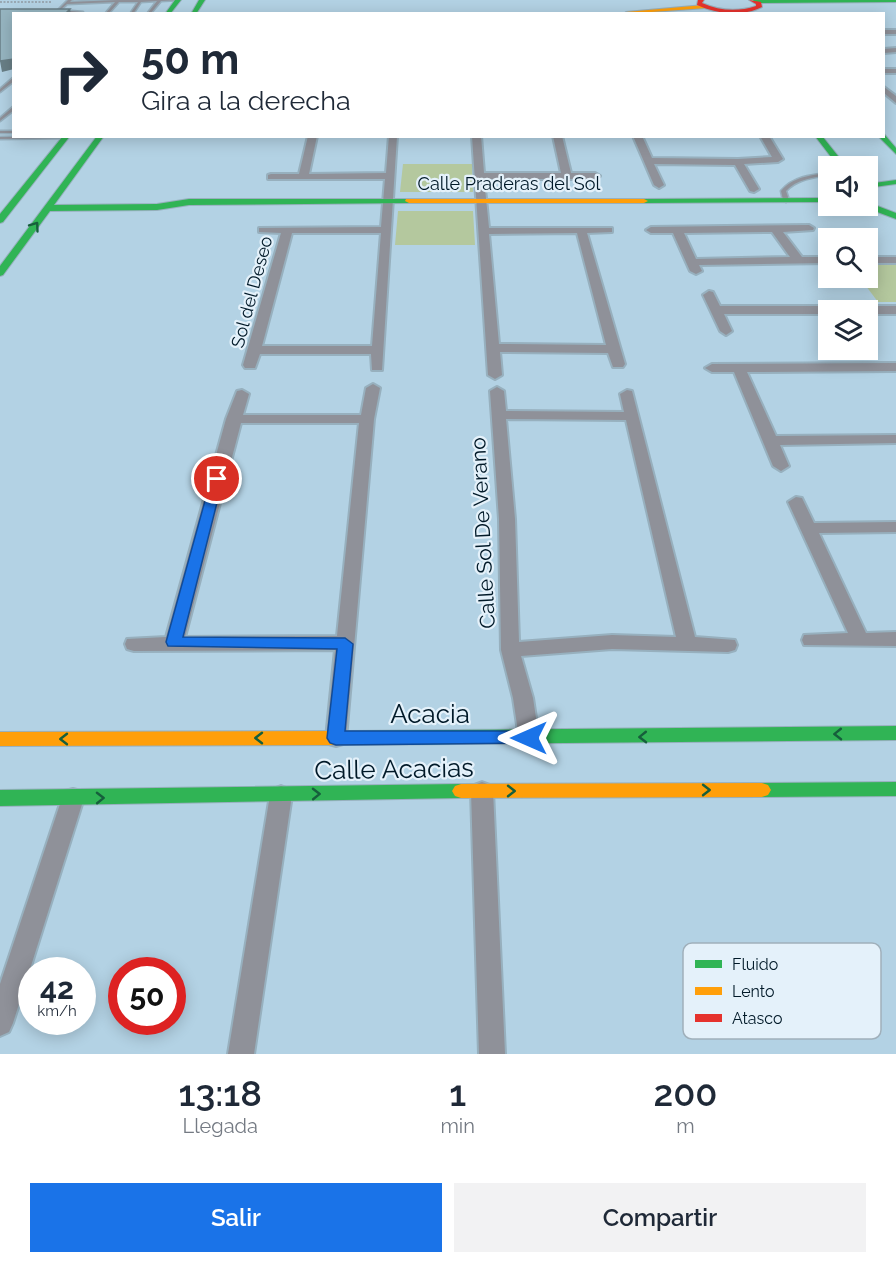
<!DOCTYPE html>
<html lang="es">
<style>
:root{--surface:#fff;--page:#f2f2f3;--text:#1f2937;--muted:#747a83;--accent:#1a73e8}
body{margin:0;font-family:Raleway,sans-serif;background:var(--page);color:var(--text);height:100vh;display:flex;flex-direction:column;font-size:22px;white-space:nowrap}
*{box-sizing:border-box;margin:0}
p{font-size:20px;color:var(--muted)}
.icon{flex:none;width:33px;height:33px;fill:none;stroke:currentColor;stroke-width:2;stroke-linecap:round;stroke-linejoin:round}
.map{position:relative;height:1054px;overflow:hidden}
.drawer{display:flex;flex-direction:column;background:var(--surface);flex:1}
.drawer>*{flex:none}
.top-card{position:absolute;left:12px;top:12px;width:873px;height:126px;border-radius:0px;box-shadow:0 3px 15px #0003;background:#fff;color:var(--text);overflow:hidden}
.fabs{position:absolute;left:818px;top:156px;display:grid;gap:12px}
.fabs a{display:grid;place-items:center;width:60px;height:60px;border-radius:0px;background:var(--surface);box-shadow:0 3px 15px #0003;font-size:30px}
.speed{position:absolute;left:18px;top:957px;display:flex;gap:12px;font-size:30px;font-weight:700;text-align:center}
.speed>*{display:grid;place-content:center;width:78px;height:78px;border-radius:50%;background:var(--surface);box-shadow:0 3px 15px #0003;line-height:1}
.speed small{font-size:15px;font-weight:400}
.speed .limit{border:9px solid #d22;background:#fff;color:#111}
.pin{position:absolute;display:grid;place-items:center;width:51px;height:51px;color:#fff;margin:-26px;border:3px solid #fff;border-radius:50%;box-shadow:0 2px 6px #0007}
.me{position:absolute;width:66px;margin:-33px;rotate:270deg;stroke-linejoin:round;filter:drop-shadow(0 0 4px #0008)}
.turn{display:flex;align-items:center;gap:21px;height:126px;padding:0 30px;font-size:27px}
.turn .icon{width:78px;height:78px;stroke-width:2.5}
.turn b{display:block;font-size:42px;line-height:51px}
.eta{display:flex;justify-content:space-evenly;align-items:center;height:102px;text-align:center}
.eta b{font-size:36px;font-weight:600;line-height:42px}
.button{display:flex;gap:12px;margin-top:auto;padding:12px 30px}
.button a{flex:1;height:69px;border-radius:0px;background:var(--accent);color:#fff;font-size:24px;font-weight:600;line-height:69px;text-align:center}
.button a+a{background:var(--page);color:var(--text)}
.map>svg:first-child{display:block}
</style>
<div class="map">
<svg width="896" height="1054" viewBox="0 0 896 1054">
<rect width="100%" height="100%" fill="#b3d2e4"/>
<path fill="#b4c89e" d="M403,164H472L473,192H400Z
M398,211H473L475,245H395Z
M867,264H896V302H878L860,278H867Z"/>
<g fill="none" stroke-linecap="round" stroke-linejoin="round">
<g stroke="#97b0be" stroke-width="3">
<path id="lane" d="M68,0H72L70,2L117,0H180L161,1L150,14H147L157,1L141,2L133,14H130L138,2H119L108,14H105L115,2L67,4L60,10L83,12H56Z
M14,77V81L0,92V89Z
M14,106V110L0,121V118Z
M0,131H14V133H0Z
M68,136L66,138L0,139V137Z
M828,173V175C812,178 797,179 786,191L789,200L786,202L783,200L781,191C793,177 810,175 828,173Z"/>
</g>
<g stroke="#97b0be" stroke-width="4">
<path id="street" d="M884,30H896V34H884Z
M896,48V52L884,53V49Z
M884,69H896V73H884Z
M884,87L896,96V103L884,93Z
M308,136H317L309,174L386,173L389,136H397L382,370H372L371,354H260L255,368H245L243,365L281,233L259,232V228L381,227L385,179H268V175L271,174H299ZM292,233H381L372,346H262Z
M472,136H481L484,173H561L553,136H562L571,173H595L600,176L595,179H484L489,228H612V232L587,233L625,364L623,367H613L608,353L500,352L502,375L495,379L488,375ZM577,233L606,345L499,344L489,234Z
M633,136H642L652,158L738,159L772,157L760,136H769L783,159L778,162L744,164L759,189L754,192L750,191L735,165L654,164L664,185L659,188L654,185Z
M809,225L814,228L813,230L783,232L802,257H828V263L699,265L702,271L696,274L690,271L673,233H651L646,230L651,227ZM772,232L790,257L696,259L684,233Z
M867,257H896V263H867Z
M709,291L713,292L720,306H896V314H867V310H828V314H724L732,331L726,335L720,331L703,295Z
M896,363V371L747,372L776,436L896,435V443L780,445L789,466L781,471L773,466L734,372H712L705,368L712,364Z
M373,384L380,388L374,419L346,738L343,744L336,746L329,744L326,738L335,650L134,651L127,649L125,644L127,639L166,637L226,419L237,391L242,390L249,394L243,415H361L366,388ZM241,423H359L337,636L185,637Z
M497,387L504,391L506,411L624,412L620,394L627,390L632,391L695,637L735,640L737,645L735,650L728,652L612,649L521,656L533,698L539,738L536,744L529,746L522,744L519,738L513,698L501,650L499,519L490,391ZM506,419L626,420L676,637L612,635L519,642L515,519Z
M796,497L802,498L814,523L896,522V532L819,533L866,633L896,632V646L804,645L802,640L804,635L848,633L788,502Z
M482,782L490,785L493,791L505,1054H479L471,791L474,785Z
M281,786L289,789L292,795L254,1054H228L270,795L273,789Z
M73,789L81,791L84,798L13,1023L9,1032L0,1036V984L62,798L65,791Z"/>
</g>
<g stroke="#97b0be" stroke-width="2">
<path id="fast" d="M175,0H181L170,14H165Z
M199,0H205L196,14H191Z
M753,0H896V2L755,3Z
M884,134L896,148V154L878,136H884Z
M63,136H70L3,222L0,223V214Z
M97,136H104L54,205L157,204L189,199H409L413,201L409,203L189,205L157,210L50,211L3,275L0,276V266Z
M815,136H822L846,166H838Z
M896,180V184L867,188V184Z
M828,198V202L644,203L640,201L644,199Z
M867,202L896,213V219L864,207L867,206Z
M896,726V740L350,745L344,743L342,738L344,733L350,731Z
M896,782V796L762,797L756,795L753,790L756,785L762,783Z
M461,784L467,786L470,791L467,796L461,798L0,806V790Z"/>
</g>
<g stroke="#97b0be" stroke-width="2">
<path id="slow" d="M704,5L706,8L624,14L626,12Z
M406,199H644L648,201L644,203H409L405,201Z
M350,731L356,733L358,738L356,743L350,745L0,746V732Z
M762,783L768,785L771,790L768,795L762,797L461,798L455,796L452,791L455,786L461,784Z"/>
</g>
<g stroke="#97b0be" stroke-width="2">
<path id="jam" d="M698,0H704L702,3C720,11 738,12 756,6V4L749,0L761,2L762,7C742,17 717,14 697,5Z"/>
</g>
<path stroke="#919aa3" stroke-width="1.5" stroke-dasharray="2 1.5" stroke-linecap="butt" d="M0,2H52"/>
<use href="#lane" fill="#8f9199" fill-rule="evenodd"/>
<use href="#street" fill="#8f9199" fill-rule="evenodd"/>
<use href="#fast" fill="#30b455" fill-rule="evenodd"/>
<use href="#slow" fill="#ff9f0a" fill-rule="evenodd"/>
<use href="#jam" fill="#e5322d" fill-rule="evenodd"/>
</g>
<path fill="#697f87" d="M70,9L71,14H65Z
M14,59V69L2,72L0,61Z"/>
<path fill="#96b5c1" stroke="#697f87" stroke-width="1.5" d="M0,9H70L65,14H14V59L0,61Z"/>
<defs><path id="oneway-chevron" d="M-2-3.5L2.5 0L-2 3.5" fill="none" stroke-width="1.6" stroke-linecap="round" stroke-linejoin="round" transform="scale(1.5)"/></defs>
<g stroke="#165f3c">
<use href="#oneway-chevron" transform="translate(35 226) rotate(-54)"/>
<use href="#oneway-chevron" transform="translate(838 734) rotate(179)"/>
<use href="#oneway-chevron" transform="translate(643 737) rotate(179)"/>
<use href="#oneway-chevron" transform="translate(259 738) rotate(180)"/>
<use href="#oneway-chevron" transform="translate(64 739) rotate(180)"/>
<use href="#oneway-chevron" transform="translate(706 790)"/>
<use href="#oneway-chevron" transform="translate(511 791)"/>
<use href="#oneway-chevron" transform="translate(316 794) rotate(-1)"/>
<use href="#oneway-chevron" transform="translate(100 798) rotate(-1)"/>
</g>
<path fill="#1a73e8" stroke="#114b97" stroke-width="1.5" d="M217,475L223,479L183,637L345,638L353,644L345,731H529L535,733L537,738L535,743L336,745L330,743L327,738L337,649L168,646L166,642L211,479Z"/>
<g text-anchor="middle" stroke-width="4.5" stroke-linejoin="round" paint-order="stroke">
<g font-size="18" fill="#001928" stroke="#e4f1fa">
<text x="509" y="190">Calle Praderas del Sol</text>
<text transform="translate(252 292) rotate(-75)" y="6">Sol del Deseo</text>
</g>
<g font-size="21" fill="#001928" stroke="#e4f1fa">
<text transform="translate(483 533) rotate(-93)" y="7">Calle Sol De Verano</text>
</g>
<g font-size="26" fill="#001928" stroke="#e4f1fa">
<text x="430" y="723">Acacia</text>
<text transform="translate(394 769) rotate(-1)" y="9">Calle Acacias</text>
</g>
</g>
<rect x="683" y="943" width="198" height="96" rx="9" fill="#e4f1fa" stroke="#a0b0bb" stroke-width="1.5"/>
<rect x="695" y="960" width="27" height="8" fill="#30b455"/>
<rect x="695" y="987" width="27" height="8" fill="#ff9f0a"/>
<rect x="695" y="1014" width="27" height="8" fill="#e5322d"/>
<g font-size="16" fill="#001928">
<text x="732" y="970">Fluido</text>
<text x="732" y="997">Lento</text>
<text x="732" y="1024">Atasco</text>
</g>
</svg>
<div class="fabs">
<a><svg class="icon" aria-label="sound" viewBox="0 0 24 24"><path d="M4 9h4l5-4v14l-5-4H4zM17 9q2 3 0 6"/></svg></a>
<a><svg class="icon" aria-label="search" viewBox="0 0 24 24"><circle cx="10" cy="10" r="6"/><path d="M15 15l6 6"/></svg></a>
<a><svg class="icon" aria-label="layers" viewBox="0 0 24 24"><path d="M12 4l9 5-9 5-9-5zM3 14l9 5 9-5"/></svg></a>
</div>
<div class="speed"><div>42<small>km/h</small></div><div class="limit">50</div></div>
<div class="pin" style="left:217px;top:479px;background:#d93025"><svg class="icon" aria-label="arrive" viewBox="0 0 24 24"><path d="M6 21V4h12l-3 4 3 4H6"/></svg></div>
<svg class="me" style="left:529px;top:738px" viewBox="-20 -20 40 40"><path d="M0-17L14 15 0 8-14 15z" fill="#1a73e8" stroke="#fff" stroke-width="4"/></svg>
<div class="top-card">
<div class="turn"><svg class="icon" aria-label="right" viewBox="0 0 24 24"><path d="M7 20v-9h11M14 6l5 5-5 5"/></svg><div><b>50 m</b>Gira a la derecha</div></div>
</div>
</div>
<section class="drawer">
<div class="eta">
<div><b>13:18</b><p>Llegada</p></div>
<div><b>1</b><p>min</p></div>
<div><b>200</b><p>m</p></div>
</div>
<div class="button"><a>Salir</a><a>Compartir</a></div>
</section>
